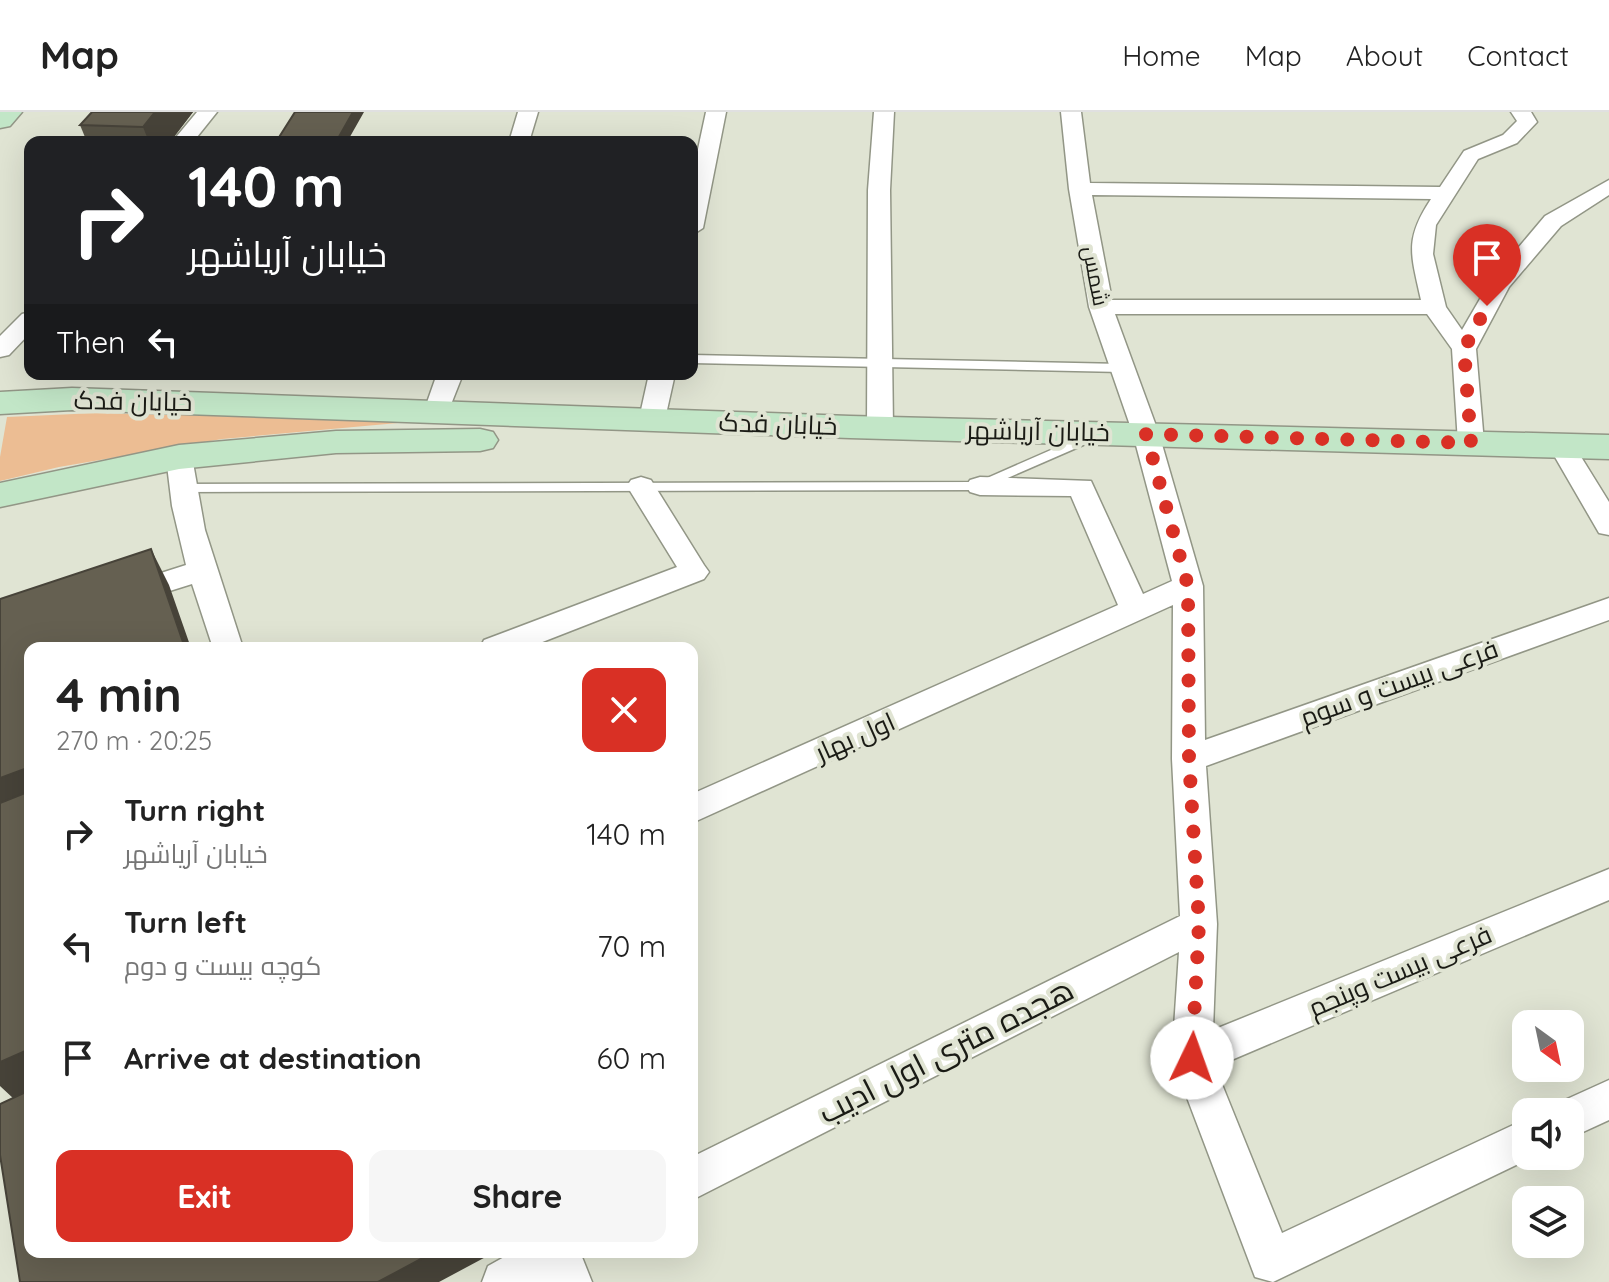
<!DOCTYPE html>
<meta charset="utf-8">
<style>
:root{--surface:#fff;--page:#f6f6f6;--text:#222;--muted:#767676;--line:#e0e0e0;--accent:#d93025}
body{margin:0;font-family:Quicksand,Cairo,sans-serif;background:var(--page);color:var(--text);height:100vh;display:flex;flex-direction:column;font-size:30px;white-space:nowrap}
*{box-sizing:border-box;margin:0}
p{font-size:26px;color:var(--muted)}
.icon{flex:none;width:44px;height:44px;fill:none;stroke:currentColor;stroke-width:2;stroke-linecap:round;stroke-linejoin:round}
.map{position:relative;flex:1;overflow:hidden}
.panel{position:absolute;left:24px;top:530px;width:674px;height:616px;display:flex;flex-direction:column;background:var(--surface);border-radius:16px;box-shadow:0 8px 32px #0002}
.panel>*{flex:none}
.banner{position:absolute;left:24px;top:24px;width:674px;height:244px;border-radius:16px;box-shadow:0 8px 32px #0002;background:#202124;color:#fff;overflow:hidden}
.needle{width:52px;rotate:147deg}
.buttons{position:absolute;left:1512px;top:898px;display:grid;gap:16px}
.buttons a{display:grid;place-items:center;width:72px;height:72px;border-radius:16px;background:var(--surface);box-shadow:0 8px 32px #0002;font-size:40px}
.pin{position:absolute;display:grid;place-items:center;width:68px;height:68px;color:#fff;margin:-82px -34px;border-radius:50% 50% 50% 0;rotate:-45deg;box-shadow:0 0 8px #0007}
.pin .icon{rotate:45deg}
.me{position:absolute;width:88px;margin:-44px;rotate:3deg;stroke-linejoin:round;filter:drop-shadow(0 0 6px #0008)}
.turn{display:flex;align-items:center;gap:28px;height:168px;padding:0 32px;font-size:36px}
.turn .icon{width:104px;height:104px;stroke-width:2.5}
.turn b{display:block;font-size:56px;line-height:68px}
.then{display:flex;align-items:center;height:76px;padding:0 32px;background:#0003;gap:16px;font-size:30px}
.round{display:grid;place-items:center;flex:none;width:84px;height:84px;border-radius:16px;background:var(--page)}
.head{display:flex;align-items:center;justify-content:space-between;height:136px;padding:0 32px}
h1{font-size:48px;font-weight:700;line-height:60px}
.primary-button{display:flex;gap:16px;margin-top:auto;padding:16px 32px}
.primary-button a{flex:1;height:92px;border-radius:16px;background:var(--accent);color:#fff;font-size:32px;font-weight:700;line-height:92px;text-align:center}
.primary-button a+a{background:var(--page);color:var(--text)}
ul{padding:0;list-style:none}
li{display:flex;align-items:center;gap:24px;height:112px;padding:0 32px}
li div{flex:1}
li b{display:block;font-size:30px}
li em{font-style:normal}
header{display:flex;align-items:center;gap:48px;box-sizing:border-box;height:112px;padding:0 40px;background:var(--surface);border-bottom:2px solid var(--line)}
header strong{font-size:38px}
nav{display:flex;gap:44px;margin-inline-start:auto;font-size:28px}
.map>svg:first-child{display:block}
</style>
<header>
<strong>Map</strong>
<nav><a>Home</a><a>Map</a><a>About</a><a>Contact</a></nav>
</header>
<div class="map">
<svg width="1609" height="1170" viewBox="0 0 1609 1170">
<rect width="100%" height="100%" fill="#e0e4d3"/>
<path fill="#ecbd93" d="M97,301L420,309L222,327L59,355L0,369V345L7,305Z"/>
<g fill="none" stroke-linecap="round" stroke-linejoin="round">
<g stroke="#929686" stroke-width="3">
<path id="lane" d="M692,243L1122,252L1128,256L1122,260L692,251Z
M1092,320L1099,324L1097,327L980,378L181,380L174,376L181,372L978,370Z"/>
</g>
<g stroke="#929686" stroke-width="3">
<path id="street" d="M197,0H217L193,30H172Z
M518,0H538L529,30H509Z
M706,0H726L703,116L692,123V65Z
M874,0H894L890,78L893,316L889,322H871L867,316L868,78Z
M1061,0H1081L1090,71L1440,75L1464,39L1503,23L1517,9L1511,0H1531L1537,10L1517,31L1478,47L1436,113L1433,142L1446,195L1462,218L1491,168L1545,104L1609,68V83L1561,114L1509,175L1476,237L1484,331L1480,337L1471,339L1462,337L1458,331L1452,237L1427,202H1115L1159,322L1203,474L1205,628L1609,486V508L1206,654L1217,812L1213,918L1609,757V788L1215,955L1282,1121L1526,1007V1044H1535L1273,1170L1255,1165L1172,946L1179,840L692,1088V1045L1180,804L1172,647L1173,493L692,711V682L1118,493L1071,384L980,383L970,380L966,374L970,368L980,365L1091,369L1143,482L1172,469L1133,322L1089,195L1069,77ZM1092,83L1431,87C1404,128 1411,142 1421,188H1112Z
M30,200V221L9,243L0,245V224L22,202Z
M437,262H463L446,305H428L424,299Z
M649,262H675L665,307L661,313H643L639,307Z
M1561,325L1570,327L1609,390V423L1599,421L1548,333L1552,327Z
M179,336L189,339L192,345L205,418L243,536H213L192,472L125,493L114,490L110,483L114,476L186,453L172,394L166,345L169,339Z
M641,365L651,368L704,453L709,460L704,467L527,536H480L484,528L677,455L627,374L631,368Z
M1609,968V1008L1570,1026V1000H1552L1556,992Z
M513,1140H580L592,1170H482L488,1154Z"/>
</g>
<g stroke="#929686" stroke-width="3">
<path id="secondary" d="M0,0H22L10,14L0,16Z
M72,276L850,304L1609,323V347L850,326L72,298L0,302V280Z
M480,317L493,320L498,328L493,336L480,339L336,341L179,357L0,395V371L179,333L336,319Z"/>
</g>
<use href="#lane" fill="#fff" fill-rule="evenodd"/>
<use href="#street" fill="#fff" fill-rule="evenodd"/>
<use href="#secondary" fill="#c2e6c7" fill-rule="evenodd"/>
</g>
<path fill="#575346" d="M92,0H193L170,30H87L80,13Z"/>
<path fill="#474339" d="M155,0H193L170,30H149L143,15Z
M353,0H364L347,30H336Z
M151,437L169,473L191,536H185Z
M30,655V699L0,710V666Z
M30,937V980L14,987L0,974V950Z
M434,1140H495L439,1170H378Z"/>
<path fill="#656051" stroke="#474339" stroke-width="2" d="M92,0H155L143,15L80,13Z
M295,0H353L336,30H276Z
M151,437L185,536H30V655L0,666V487Z
M30,679V937L0,950V691Z
M30,978V1140H434L378,1170H20L0,1043V992Z"/>
<g fill="none" stroke-linecap="round" stroke-linejoin="round">
<path stroke="#d93025" stroke-width="14" stroke-dasharray="0 25.2" d="M1192,946L1199,812L1189,647L1188,474L1146,322L1471,331L1464,237L1487,194"/>
</g>
<g text-anchor="middle" stroke-width="8" stroke-linejoin="round" paint-order="stroke">
<g font-size="22" fill="#1a1b15" stroke="#e0e4d3">
<text transform="translate(1096 164) rotate(79)" y="8">شمس</text>
</g>
<g font-size="26" fill="#1a1b15" stroke="#e0e4d3">
<text transform="translate(133 289) rotate(1)" y="9">خیابان فدک</text>
<text transform="translate(778 312) rotate(2)" y="9">خیابان فدک</text>
<text transform="translate(1038 319) rotate(1)" y="9">خیابان آریاشهر</text>
<text transform="translate(1399 571) rotate(-20)" y="9">فرعی بیست و سوم</text>
<text transform="translate(855 625) rotate(-24)" y="9">اول بهار</text>
<text transform="translate(1400 859) rotate(-23)" y="9">فرعی بیست وپنجم</text>
</g>
<g font-size="32" fill="#1a1b15" stroke="#e0e4d3">
<text transform="translate(946 939) rotate(-27)" y="11">هجده متری اول ادیب</text>
</g>
</g>
</svg>
<div class="buttons">
<a><svg class="needle" viewBox="-14 -14 28 28"><path d="M0-13l5 13h-10z" fill="#e53935"/><path d="M0 13l5-13h-10z" fill="#767676"/></svg></a>
<a><svg class="icon" aria-label="sound" viewBox="0 0 24 24"><path d="M4 9h4l5-4v14l-5-4H4zM17 9q2 3 0 6"/></svg></a>
<a><svg class="icon" aria-label="layers" viewBox="0 0 24 24"><path d="M12 4l9 5-9 5-9-5zM3 14l9 5 9-5"/></svg></a>
</div>
<div class="pin" style="left:1487px;top:194px;background:#d93025"><svg class="icon" aria-label="arrive" viewBox="0 0 24 24"><path d="M6 21V4h12l-3 4 3 4H6"/></svg></div>
<svg class="me" style="left:1192px;top:946px" viewBox="-20 -20 40 40"><circle r="19" fill="#fff"/><path d="M0-13L10 11 0 6-10 11z" fill="#d93025"/></svg>
<div class="banner">
<div class="turn"><svg class="icon" aria-label="right" viewBox="0 0 24 24"><path d="M7 20v-9h11M14 6l5 5-5 5"/></svg><div><b>140 m</b>خیابان آریاشهر</div></div>
<div class="then">Then<svg class="icon" aria-label="left" viewBox="0 0 24 24"><path d="M17 20v-9H6M10 6l-5 5 5 5"/></svg></div>
</div>
<section class="panel">
<div class="head"><div><h1>4 min</h1><p>270 m · 20:25</p></div><a class="round" style="background:#d93025;color:#fff"><svg class="icon" aria-label="close" viewBox="0 0 24 24"><path d="M6 6l12 12M18 6L6 18"/></svg></a></div>
<ul>
<li><svg class="icon" aria-label="right" viewBox="0 0 24 24"><path d="M7 20v-9h11M14 6l5 5-5 5"/></svg><div><b>Turn right</b><p>خیابان آریاشهر</p></div><em>140 m</em></li>
<li><svg class="icon" aria-label="left" viewBox="0 0 24 24"><path d="M17 20v-9H6M10 6l-5 5 5 5"/></svg><div><b>Turn left</b><p>کوچه بیست و دوم</p></div><em>70 m</em></li>
<li><svg class="icon" aria-label="arrive" viewBox="0 0 24 24"><path d="M6 21V4h12l-3 4 3 4H6"/></svg><div><b>Arrive at destination</b></div><em>60 m</em></li>
</ul>
<div class="primary-button"><a>Exit</a><a>Share</a></div>
</section>
</div>
